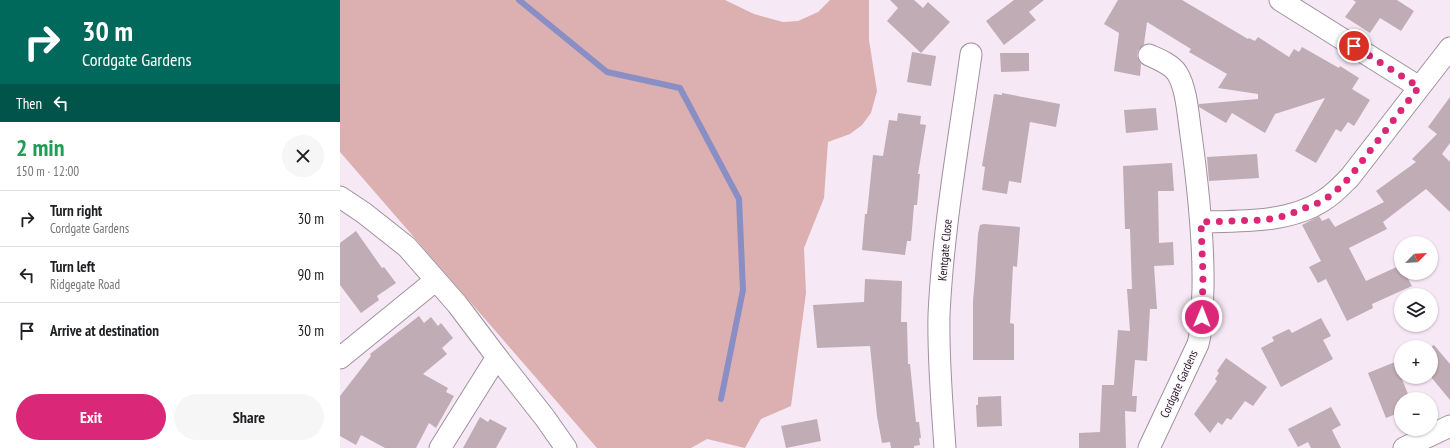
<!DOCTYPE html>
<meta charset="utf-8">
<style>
:root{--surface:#fff;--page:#f6f6f6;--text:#202124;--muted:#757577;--line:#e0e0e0;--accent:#db2777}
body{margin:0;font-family:"PT Sans Narrow",sans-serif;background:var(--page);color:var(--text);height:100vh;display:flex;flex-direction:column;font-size:15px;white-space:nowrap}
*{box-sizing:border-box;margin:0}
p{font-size:13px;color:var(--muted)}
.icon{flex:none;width:22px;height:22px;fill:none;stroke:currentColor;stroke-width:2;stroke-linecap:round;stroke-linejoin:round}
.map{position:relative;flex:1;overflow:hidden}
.drawer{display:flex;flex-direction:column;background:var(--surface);width:340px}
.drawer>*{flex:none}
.guide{background:#00695c;color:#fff;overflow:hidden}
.needle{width:26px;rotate:66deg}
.buttons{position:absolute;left:1054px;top:236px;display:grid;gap:8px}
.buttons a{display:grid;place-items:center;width:44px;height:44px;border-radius:50%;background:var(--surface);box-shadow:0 1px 3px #0004;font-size:20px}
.pin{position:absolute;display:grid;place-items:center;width:34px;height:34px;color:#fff;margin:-17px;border:2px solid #fff;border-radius:50%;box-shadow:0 1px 4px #0007}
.me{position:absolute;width:44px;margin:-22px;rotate:1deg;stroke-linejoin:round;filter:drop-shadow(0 0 3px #0008)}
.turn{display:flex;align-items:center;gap:14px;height:84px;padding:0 16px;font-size:18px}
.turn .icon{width:52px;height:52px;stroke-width:2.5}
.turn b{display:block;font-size:28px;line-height:34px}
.then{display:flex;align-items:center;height:38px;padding:0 16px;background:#0003;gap:8px;font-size:15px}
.round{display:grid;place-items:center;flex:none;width:42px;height:42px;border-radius:21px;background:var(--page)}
.headline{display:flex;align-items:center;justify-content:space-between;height:68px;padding:0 16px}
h1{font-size:24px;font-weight:700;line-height:30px;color:#1e9e55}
.primary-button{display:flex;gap:8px;margin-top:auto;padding:8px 16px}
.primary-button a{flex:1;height:46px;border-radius:24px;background:var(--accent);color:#fff;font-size:16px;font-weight:700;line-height:46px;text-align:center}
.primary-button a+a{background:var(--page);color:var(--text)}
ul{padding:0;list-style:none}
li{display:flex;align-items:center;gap:12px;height:56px;padding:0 16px;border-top:1px solid var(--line)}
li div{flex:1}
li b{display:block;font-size:15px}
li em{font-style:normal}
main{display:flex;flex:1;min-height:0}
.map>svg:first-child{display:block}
</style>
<main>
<section class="drawer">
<div class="guide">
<div class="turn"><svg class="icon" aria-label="right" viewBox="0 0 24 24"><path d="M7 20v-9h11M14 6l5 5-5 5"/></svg><div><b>30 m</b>Cordgate Gardens</div></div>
<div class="then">Then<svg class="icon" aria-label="left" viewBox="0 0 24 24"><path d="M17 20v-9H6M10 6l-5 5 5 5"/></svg></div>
</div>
<div class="headline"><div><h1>2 min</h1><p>150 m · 12:00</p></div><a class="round"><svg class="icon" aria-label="close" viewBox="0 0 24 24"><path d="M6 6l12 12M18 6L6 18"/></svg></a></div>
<ul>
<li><svg class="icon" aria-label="right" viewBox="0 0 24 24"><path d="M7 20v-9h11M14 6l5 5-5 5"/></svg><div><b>Turn right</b><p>Cordgate Gardens</p></div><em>30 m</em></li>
<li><svg class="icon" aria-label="left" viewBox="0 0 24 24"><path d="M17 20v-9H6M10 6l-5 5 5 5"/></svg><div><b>Turn left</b><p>Ridgegate Road</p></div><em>90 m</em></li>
<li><svg class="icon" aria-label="arrive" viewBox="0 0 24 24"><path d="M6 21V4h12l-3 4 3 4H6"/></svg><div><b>Arrive at destination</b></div><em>30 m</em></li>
</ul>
<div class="primary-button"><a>Exit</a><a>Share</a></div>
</section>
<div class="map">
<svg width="1110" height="448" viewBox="0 0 1110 448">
<rect width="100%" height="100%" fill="#f7e8f6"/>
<path fill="#dcb0b1" d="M0,0H385L414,14L443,22L458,21L478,12L490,0H529V40L537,91L531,113L522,125L510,134L488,142L484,198L464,248L466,293L451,406L421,419L405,448L367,439L351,448H257L0,152Z"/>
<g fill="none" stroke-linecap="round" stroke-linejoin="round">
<path stroke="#898ec4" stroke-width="6" d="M179,0L267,72L340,88L399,199L403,290L381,399"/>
</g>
<path fill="#c0acb4" d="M550,0H574L583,8L588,2L610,22L581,53L547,21L558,8Z
M674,0H704L689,12L696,20L664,45L646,21Z
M778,0H842L908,39L909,38L915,41L918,37L949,57L954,49L959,52L962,47L999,68L1000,66L1019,78L1012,89L1030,100L1014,126L1008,122L1001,132L996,129L976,163L955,151L985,98L935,114L925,133L892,113L886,123L859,107V104L918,99V94L878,88L887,74L849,52L851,49L807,22L804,44L798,50L797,56L801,64L800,76L774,71L779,33L764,24Z
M1013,0H1057L1074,11L1061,31L1040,18L1030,33L1005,17L1016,2Z
M572,52L596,56L591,86L567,82Z
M660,53H689V71L661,72Z
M662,93L720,104L716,127L690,122L681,183L669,181L667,194L642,190L645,167L642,166L654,94L662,95Z
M1110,97V143L1102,154L1110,162V212L1086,189L1043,222L1047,229L1009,248L1026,281L1061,265V273H1065L1072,286L1032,304L1033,308L1007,321L986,279L978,283L969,267L981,261L962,225L979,216L982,221L989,218L995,227L1044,202L1036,191L1076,162L1072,159L1097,134L1088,127Z
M816,108L818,130L786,133L784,110Z
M558,113L581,116L580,124L586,125L578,174H580L577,205H574L571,241H567L565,255L522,250L525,214H527L533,155L543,156L549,120L557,121Z
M917,154L919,178L869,181L867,157Z
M832,163L834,191H818L819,243L833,242L834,265L814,266L817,309H810L807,361L795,360L792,396H797L796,412L785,411L786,448H739V433L760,432L762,385H774L778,330L790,331L787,289H792L790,229H785L783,166Z
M644,224L680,227L677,267L673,266L670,323L674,324V360H633V301L635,278L638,234L640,225Z
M16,231L42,268L44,267L56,283L37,296L39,300L21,313L0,285V243Z
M525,279L562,281L561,322H567L568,364H570L576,422H579L581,438H579L580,445L574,446V448H551L550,442L542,443L537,416L530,346L477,348L473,305L524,302Z
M79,316L84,323L91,317L98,326L101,323L113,338L102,348L107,354L83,374L108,388L106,392L114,396L96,428L89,423L76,448H45L21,435L16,445L0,436V396L31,356L30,354Z
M981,318L991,336L983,340L993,359L941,387L921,348L934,341L932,337L949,329L952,333Z
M1094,345L1110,364V400L1091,377V347Z
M886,358L927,387L913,406L905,401L891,420L887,418L882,425L878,422L870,433L854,414L877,381L875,379L879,373L877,371Z
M1055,362L1070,399H1061V412L1046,418L1028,373Z
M661,396L662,426L637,427L636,405H638V397Z
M991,407L1001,425L992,430L1001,448H971L968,442L958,447L948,429Z
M140,417L148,422L150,419L167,428L156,448H123Z
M477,419L481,441L446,448L441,426Z"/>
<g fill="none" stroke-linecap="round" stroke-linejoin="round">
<g stroke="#9f919e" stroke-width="23">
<path id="minor" d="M940,0L1079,87
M0,197L24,213L67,247L117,304L157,357L205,418L226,448
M861,222C900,221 950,223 984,200C994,194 1002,185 1010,177L1110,48
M0,358L96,280
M100,448L157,357
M605,448C602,404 598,359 599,315C603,228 619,141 631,54
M809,448L858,344C863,326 862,308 863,289C864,238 858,186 851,135C848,116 847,89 837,73C831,64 818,59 809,55
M1064,448L1110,426"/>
</g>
<use href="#minor" stroke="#fff" stroke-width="21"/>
</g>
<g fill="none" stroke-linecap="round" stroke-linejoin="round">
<path stroke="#db2777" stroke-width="7" stroke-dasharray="0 12.6" d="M862,317L863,276L861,222L924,220L945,216L983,201L995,192L1010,177L1079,87L1014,46"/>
</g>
<g text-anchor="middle" stroke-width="3" stroke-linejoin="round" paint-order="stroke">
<g font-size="12" fill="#1e191e" stroke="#fef8fe">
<text transform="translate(605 250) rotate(-85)" y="4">Kentgate Close</text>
<text transform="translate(839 384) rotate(-65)" y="4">Cordgate Gardens</text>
</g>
</g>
</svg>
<div class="buttons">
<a><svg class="needle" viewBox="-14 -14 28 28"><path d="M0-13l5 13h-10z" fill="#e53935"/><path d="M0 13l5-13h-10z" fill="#757577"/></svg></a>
<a><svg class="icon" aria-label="layers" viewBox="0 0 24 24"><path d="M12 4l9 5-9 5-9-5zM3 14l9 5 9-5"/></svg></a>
<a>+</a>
<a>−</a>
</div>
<div class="pin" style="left:1014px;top:46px;background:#d93025"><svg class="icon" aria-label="arrive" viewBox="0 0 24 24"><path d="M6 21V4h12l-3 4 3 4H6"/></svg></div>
<svg class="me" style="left:862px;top:317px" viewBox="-20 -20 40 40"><circle r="17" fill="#db2777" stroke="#fff" stroke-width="3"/><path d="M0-11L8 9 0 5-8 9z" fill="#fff"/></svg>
</div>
</main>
